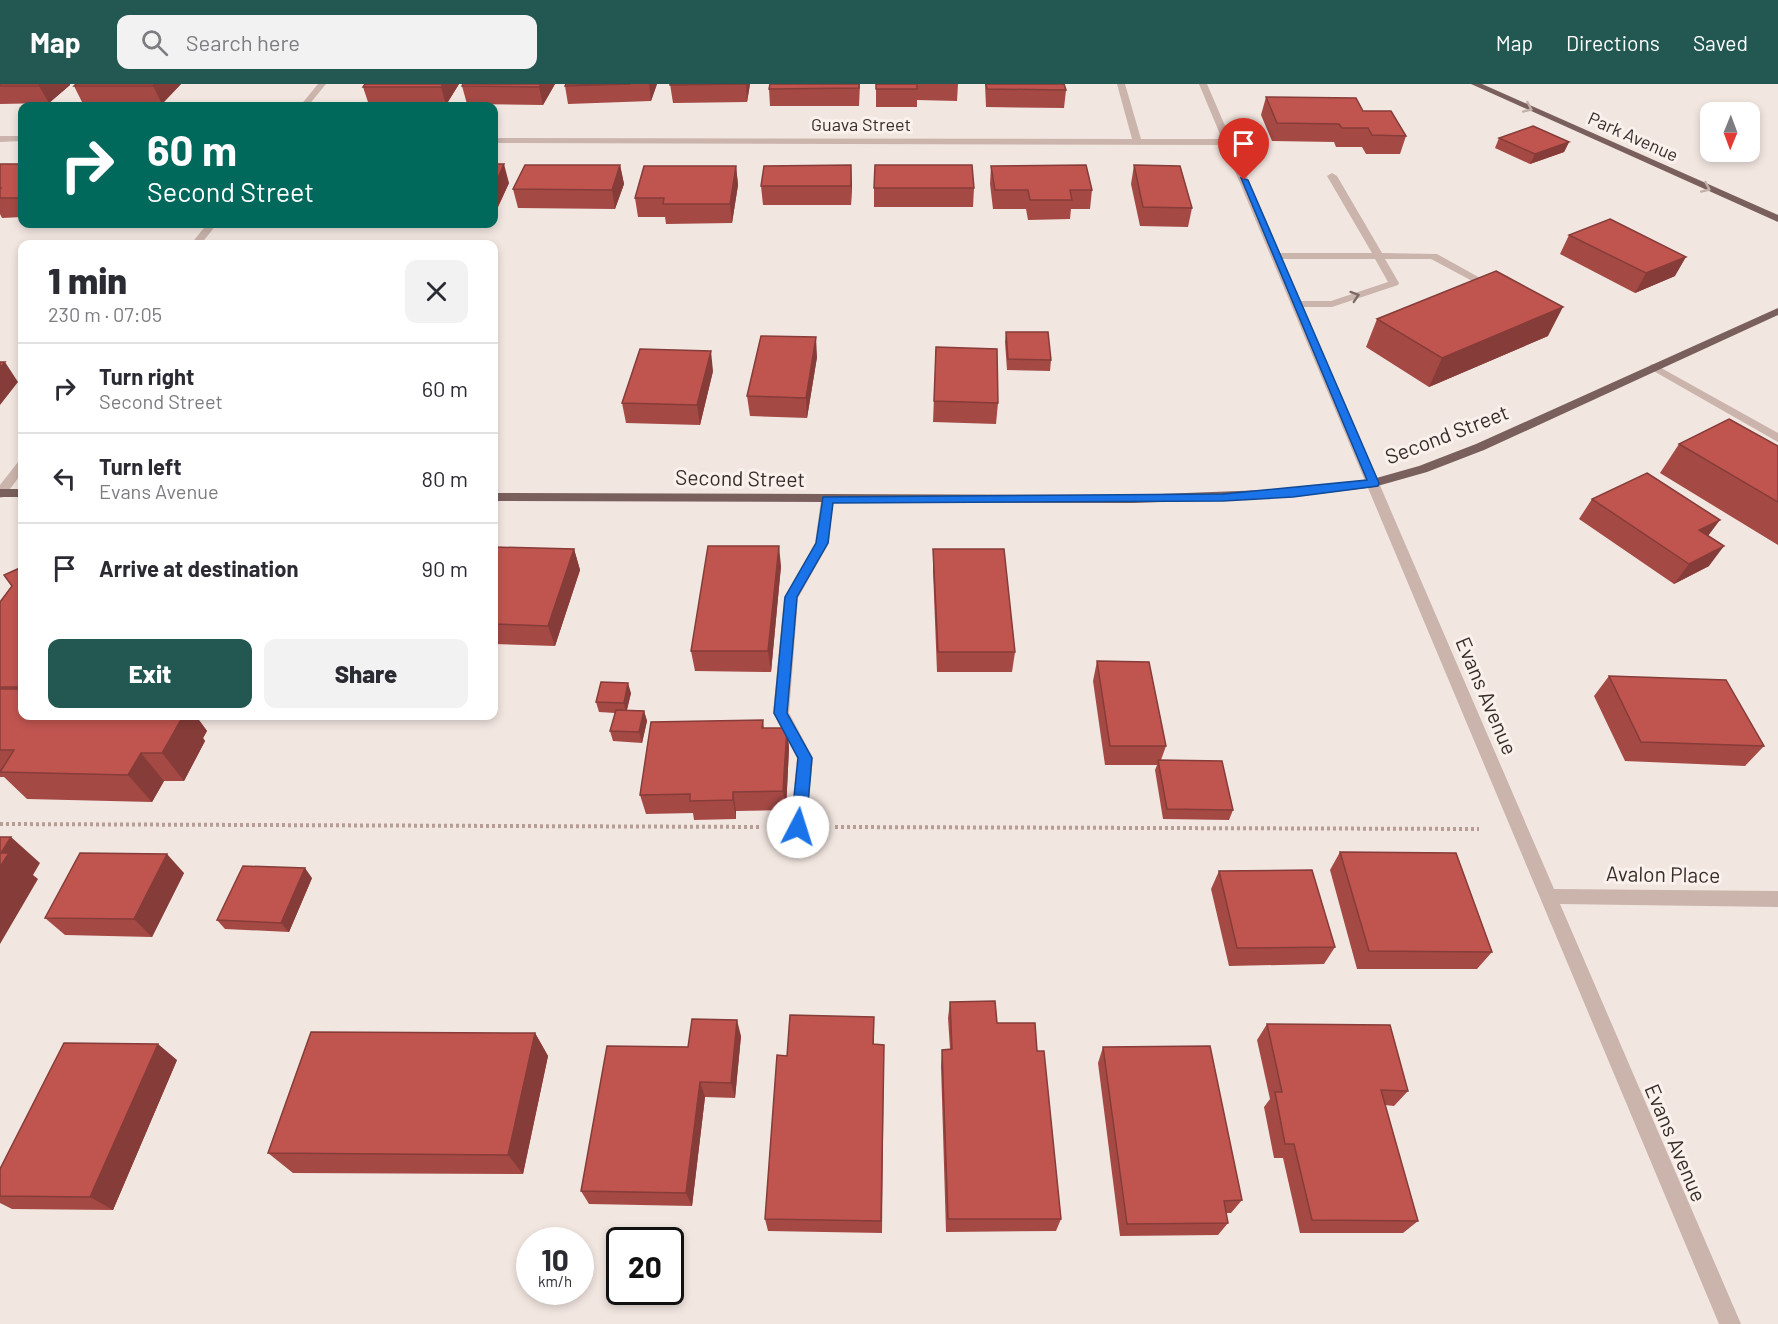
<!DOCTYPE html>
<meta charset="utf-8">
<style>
:root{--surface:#fff;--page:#f2f2f3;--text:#2b2b33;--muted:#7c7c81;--line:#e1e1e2;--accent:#225851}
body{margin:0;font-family:Barlow,sans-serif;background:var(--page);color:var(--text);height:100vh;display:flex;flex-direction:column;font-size:22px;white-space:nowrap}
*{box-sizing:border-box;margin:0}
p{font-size:20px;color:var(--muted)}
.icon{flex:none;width:33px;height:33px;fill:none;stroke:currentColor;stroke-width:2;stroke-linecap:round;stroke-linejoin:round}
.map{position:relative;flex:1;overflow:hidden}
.drawer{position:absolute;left:18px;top:156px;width:480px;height:480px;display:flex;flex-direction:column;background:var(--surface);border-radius:12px;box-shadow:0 3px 9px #0003}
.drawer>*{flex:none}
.hud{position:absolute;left:18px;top:18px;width:480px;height:126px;border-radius:12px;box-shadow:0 3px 9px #0003;background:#00695c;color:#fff;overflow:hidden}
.needle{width:39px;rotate:181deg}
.buttons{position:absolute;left:1700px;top:18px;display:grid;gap:12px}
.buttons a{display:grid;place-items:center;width:60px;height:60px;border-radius:12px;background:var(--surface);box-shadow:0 3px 9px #0003;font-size:30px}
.speed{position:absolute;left:516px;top:1143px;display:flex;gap:12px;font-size:30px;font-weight:700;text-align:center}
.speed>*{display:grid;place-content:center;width:78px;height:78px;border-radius:50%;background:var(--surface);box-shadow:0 3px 9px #0003;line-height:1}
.speed small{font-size:15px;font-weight:400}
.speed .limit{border:3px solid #111;border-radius:9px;background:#fff;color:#111}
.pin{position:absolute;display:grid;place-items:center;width:51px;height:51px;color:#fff;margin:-62px -26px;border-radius:50% 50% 50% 0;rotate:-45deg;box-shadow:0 0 6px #0007}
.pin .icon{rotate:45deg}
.me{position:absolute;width:66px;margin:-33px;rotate:5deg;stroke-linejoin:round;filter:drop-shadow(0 0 4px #0008)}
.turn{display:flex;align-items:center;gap:21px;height:126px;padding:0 30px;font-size:27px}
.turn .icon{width:78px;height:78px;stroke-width:2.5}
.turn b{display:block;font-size:42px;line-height:51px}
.round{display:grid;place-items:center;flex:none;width:63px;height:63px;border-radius:12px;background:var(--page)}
.headline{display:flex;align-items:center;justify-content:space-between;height:102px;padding:0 30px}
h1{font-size:36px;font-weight:800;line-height:45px}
.button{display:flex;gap:12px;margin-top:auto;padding:12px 30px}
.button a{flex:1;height:69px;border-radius:12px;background:var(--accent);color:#fff;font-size:24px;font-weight:800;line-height:69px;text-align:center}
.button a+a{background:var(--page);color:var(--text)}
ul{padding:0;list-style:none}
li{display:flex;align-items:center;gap:18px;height:90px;padding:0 30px;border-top:2px solid var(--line)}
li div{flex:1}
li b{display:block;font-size:22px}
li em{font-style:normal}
header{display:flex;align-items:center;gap:36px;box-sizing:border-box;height:84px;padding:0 30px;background:var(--accent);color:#fff}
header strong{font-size:28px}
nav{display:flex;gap:33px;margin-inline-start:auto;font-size:21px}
.search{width:420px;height:54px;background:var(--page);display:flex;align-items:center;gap:15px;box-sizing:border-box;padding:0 21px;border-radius:12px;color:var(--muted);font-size:22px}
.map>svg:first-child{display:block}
</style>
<header>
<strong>Map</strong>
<div class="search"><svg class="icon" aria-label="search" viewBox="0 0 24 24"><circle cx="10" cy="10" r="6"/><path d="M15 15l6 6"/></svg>Search here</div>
<nav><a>Map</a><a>Directions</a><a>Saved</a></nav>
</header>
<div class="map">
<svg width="1778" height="1240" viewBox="0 0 1778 1240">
<rect width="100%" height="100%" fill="#f2e6e0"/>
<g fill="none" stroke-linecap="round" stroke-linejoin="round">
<path stroke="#b69d96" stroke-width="4" stroke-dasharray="3 3" stroke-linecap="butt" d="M0,740L762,743
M835,743L1479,745"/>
<path fill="#cab4ac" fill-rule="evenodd" d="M318,0H326L308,22H300Z
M1117,0H1125L1141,55H1222L1199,0H1207L1280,169H1372L1327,92L1332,89L1337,92L1382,169L1437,170L1500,205L1491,207L1431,175H1385L1399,199L1398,201L1332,223H1303L1554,805L1778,807V823L1560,820L1741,1240H1719L1224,61L494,59V54L1132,55ZM1282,175H1375L1388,198L1331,217H1300Z
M0,52H22V57L0,58Z
M207,140H217L201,160H191Z
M1654,280L1778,349V358L1650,285V281Z
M22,377V389L4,413L0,414V401L18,378Z
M827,412L833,416L829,459L798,514L789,629L813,674L806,743L804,748L798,750L792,748L790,743L797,674L773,629L784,514L815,459L821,416Z"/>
<path fill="#79605c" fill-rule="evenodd" d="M1471,0H1482L1778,131V138Z
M1778,224V231L1484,366L1427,388L1374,403L1293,413L1133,419L494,417V409L1133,411L1293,405L1373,395L1419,382L1476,360Z
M0,405H22V413H0Z"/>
</g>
<path fill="#a54945" d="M0,0H70V1L49,19L0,20Z
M76,0H181L162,20H83L74,2Z
M365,0H459L446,21H369L363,3Z
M555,0L543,21L467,20L462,2Z
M566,0H657L651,17L568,20L565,2Z
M670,0H750L747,18L673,19Z
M860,0L859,22H770L769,5Z
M876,0H958L957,17L917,16V23H876Z
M985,0H1064L1066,6L1064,24L986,23Z
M1266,13L1363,27L1406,52L1400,70H1366L1362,63H1336L1334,58L1272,57L1261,31Z
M1499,54L1569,58L1564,68L1530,80L1495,64Z
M0,80H22V133L2,134L0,130Z
M494,80L509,99L497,125H494Z
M620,81L624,100L615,125L518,124L513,105Z
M1134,81L1192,124L1188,143L1140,142L1131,100Z
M736,82L738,101L732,139L666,140L665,133H638L635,114Z
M991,82L1092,106L1090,125H1071L1070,135L1028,136L1026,125H993L990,100Z
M852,100L851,121H763L761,102Z
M874,104H974L973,123H874Z
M1569,151L1675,192L1635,209L1560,170Z
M1377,235L1548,252L1429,303L1366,263Z
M1006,248L1051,276L1050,287L1007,286L1005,258Z
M936,263L998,319L996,340L933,338Z
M817,273L807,334L750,332L747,312Z
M713,287L700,341L626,339L622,319Z
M1679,360L1778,362V461L1660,389Z
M1592,415L1708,452L1709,482L1674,500L1579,435Z
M494,463L574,465L580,486L555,562L494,560Z
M933,465L1015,568L1012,588H937L933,486Z
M781,482L771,588L695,587L691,567Z
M22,483V632H196L207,647L203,654L205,657L184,697H164L152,718L27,715L4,693H0V518L12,502Z
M1097,577L1166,662L1161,676L1233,726L1229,736L1163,735L1155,686L1157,681H1105L1093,597Z
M1609,592L1764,662L1745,682L1625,677L1594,612Z
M631,609L627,626L644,627L647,637L642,659L613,657L610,647L615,629L599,628L596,618Z
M763,636L764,644H787L789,664L786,726L736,727V735L694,736L693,729L646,730L640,711Z
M1340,768L1492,868L1477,885H1357L1330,786Z
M1219,787L1335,863L1324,880L1229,882L1211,805Z
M184,789L152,853L65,851L45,834Z
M312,794L289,848L225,845L217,836Z
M950,918L997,939L1037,967L1061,1135L1056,1147L946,1148L941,982L942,966L950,965L948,934Z
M874,933V960L884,961L882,1149L768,1147L765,1135L787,972Z
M1267,940L1408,1007L1394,1022L1385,1021L1418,1137L1403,1149H1300L1283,1074H1274L1264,1023L1270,1015L1257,956Z
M535,949L548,972L523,1090L293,1089L268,1069Z
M741,952L735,1014L705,1013L692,1122L589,1120L581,1107L688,963Z
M1103,963L1242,1116L1231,1129H1226L1228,1139L1218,1151L1120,1152L1098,979Z
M177,976L113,1126L12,1125L0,1119V1085Z"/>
<path fill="#863c38" d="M41,0H70V1L49,19L39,2Z
M155,0H181L162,20L153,2Z
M443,0H459L446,21L441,3Z
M541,0H555L543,21L539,3Z
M649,0H657L651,17Z
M746,0H750L747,18Z
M1569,58L1564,68L1530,80L1535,70Z
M504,80L509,99L497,125L494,113V103Z
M620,81L624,100L615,125L612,106Z
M851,81L852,100L851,121Z
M736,82L738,101L732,139L730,120Z
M1686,173L1675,192L1635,209L1646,189Z
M1563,223L1548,252L1429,303L1442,274Z
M816,253L817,273L807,334L806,314Z
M711,267L713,287L700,341L697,321Z
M5,278L18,298L0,321V284Z
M1720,436L1705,456L1699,446Z
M779,462L781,482L771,588L768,567Z
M1724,462L1709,482L1674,500L1689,480Z
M574,465L580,486L555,562L548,542Z
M628,599L631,609L626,629L624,619Z
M644,627L647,637L642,659L639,648Z
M182,632H196L207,647L203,654L205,657L184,697L162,669Z
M787,644L789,664L786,726L783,707Z
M141,669L164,697L152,718L128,691Z
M733,708L736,727V735L733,716Z
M11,753L40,779L33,791L38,795L0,860V783L1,769Z
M167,770L184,789L152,853L134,835Z
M305,784L312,794L289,848L281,839Z
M737,936L741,952L735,1014L731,999Z
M535,949L548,972L523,1090L508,1071Z
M158,960L177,976L113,1126L90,1113Z
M700,998L705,1013L692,1122L686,1109Z"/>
<path fill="#c05550" stroke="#863c38" stroke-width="1.5" d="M0,0H41L39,2H0Z
M76,0H155L153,2H74Z
M365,0H443L441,3H363Z
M463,0H541L539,3L462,2Z
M566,0H631L565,2Z
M670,0H746L670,1Z
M770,0H859V4L769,5Z
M876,0H917V5H876Z
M986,0H1064L1066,6L987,5Z
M1266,13L1356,14L1363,27H1391L1406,52L1372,51L1368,44H1342L1339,40L1277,39Z
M1533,42L1569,58L1535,70L1499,54Z
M0,80H22V114H0V105L1,104H0Z
M494,80H504L494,103Z
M525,81H620L612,106L513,105Z
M851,81V102H761L764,82Z
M875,81H972L974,104H874Z
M1086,81L1092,106H1070L1072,116H1030L1028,106H995L991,82Z
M1134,81L1180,82L1192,124L1143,123Z
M644,82H736L730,120H663L664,114H635Z
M1610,135L1686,173L1646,189L1569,151Z
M1496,187L1563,223L1442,274L1377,235Z
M1006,248H1048L1051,276L1008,275Z
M761,252L816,253L806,314L747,312Z
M936,263L997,265L998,319L934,317Z
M640,265L711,267L697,321L622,319Z
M0,278H5L0,284Z
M1729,335L1778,362V418L1679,360Z
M1647,389L1720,436L1699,446L1724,462L1689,480L1592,415Z
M708,462H779L768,567H691Z
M494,463L574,465L548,542L494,540Z
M933,465H1004L1015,568H938Z
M22,483V603H0V518L12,502L4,491Z
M1097,577L1149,578L1166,662H1110Z
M1609,592L1726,596L1764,662L1641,658Z
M601,598L628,599L624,619L596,618Z
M0,605H22V632H183L162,669H141L128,691L0,688L14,666H0Z
M616,626L644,627L639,648L610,647Z
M763,636L762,644H787L783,707L733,708V716L690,717V710L640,711L651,638Z
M1158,676L1222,677L1233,726L1167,725Z
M0,753H11L1,769H9L0,783Z
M1340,768L1456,769L1492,868L1369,867Z
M80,769L167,770L134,835L45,834Z
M243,782L305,784L281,839L217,836Z
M1312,786L1335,863L1237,864L1219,787Z
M995,917L997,939H1035L1037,967H1044L1061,1135H948L942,966L952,965L950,918Z
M790,931L874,933L873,960L884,961L881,1137L765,1135L777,971L787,972Z
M692,935L737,936L731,999L700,998L686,1109L581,1107L607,962L688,963Z
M1267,940L1390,941L1408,1007L1381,1006L1418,1137L1312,1136L1294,1060H1285L1275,1008H1282Z
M311,948L535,949L508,1071L268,1069Z
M64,959L158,960L90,1113L0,1112V1085Z
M1210,962L1242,1116L1224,1117L1228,1139L1127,1140L1103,963Z"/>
<defs><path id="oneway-chevron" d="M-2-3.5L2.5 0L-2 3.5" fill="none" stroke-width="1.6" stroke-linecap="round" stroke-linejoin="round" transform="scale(1.5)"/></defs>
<g stroke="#c0b0ab">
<use href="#oneway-chevron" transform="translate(1528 24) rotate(24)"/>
<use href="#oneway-chevron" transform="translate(1706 104) rotate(24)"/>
</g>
<use stroke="#7a6965" href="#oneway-chevron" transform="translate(1355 212) rotate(-18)"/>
<path fill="#1a73e8" stroke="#114b97" stroke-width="1.5" d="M1241,94L1248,96L1379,399L1378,402L1293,413L1223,417L833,419L828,459L797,513L791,583L787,629L812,674L806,743L804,747H793L791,743L798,674L774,629L785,513L816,459L823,413L1223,410L1367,396Z"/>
<g text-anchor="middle" stroke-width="6" stroke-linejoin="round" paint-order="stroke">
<g font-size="18" fill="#382c2b" stroke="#faf1ec">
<text x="861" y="47">Guava Street</text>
<text transform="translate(1633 53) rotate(24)" y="6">Park Avenue</text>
</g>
<g font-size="21" fill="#382c2b" stroke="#faf1ec">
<text transform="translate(1447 351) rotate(-21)" y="7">Second Street</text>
<text transform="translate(740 395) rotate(1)" y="7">Second Street</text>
<text transform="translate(1486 612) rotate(67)" y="7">Evans Avenue</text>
<text transform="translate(1663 791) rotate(1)" y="7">Avalon Place</text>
<text transform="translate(1675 1059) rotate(67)" y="7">Evans Avenue</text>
</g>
</g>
</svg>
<div class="buttons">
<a><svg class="needle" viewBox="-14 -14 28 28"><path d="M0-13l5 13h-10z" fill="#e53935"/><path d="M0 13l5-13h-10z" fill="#7c7c81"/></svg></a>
</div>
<div class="speed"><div>10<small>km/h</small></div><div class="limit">20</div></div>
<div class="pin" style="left:1244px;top:96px;background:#d93025"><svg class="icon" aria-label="arrive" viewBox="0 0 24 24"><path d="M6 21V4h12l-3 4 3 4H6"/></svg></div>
<svg class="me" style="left:798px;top:743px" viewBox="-20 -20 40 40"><circle r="19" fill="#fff"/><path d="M0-13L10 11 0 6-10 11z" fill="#1a73e8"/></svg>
<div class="hud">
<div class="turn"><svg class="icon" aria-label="right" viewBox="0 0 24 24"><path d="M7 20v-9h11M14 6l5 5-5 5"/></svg><div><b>60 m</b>Second Street</div></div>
</div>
<section class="drawer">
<div class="headline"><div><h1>1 min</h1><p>230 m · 07:05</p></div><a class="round"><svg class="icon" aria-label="close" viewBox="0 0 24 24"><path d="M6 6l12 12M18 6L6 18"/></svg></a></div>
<ul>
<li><svg class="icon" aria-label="right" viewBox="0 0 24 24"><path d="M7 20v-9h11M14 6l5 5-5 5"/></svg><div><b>Turn right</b><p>Second Street</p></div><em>60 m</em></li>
<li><svg class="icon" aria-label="left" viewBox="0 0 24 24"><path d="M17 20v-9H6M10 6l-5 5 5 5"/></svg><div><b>Turn left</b><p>Evans Avenue</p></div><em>80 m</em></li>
<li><svg class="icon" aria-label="arrive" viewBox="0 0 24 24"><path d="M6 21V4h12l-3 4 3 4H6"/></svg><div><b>Arrive at destination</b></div><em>90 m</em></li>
</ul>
<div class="button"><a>Exit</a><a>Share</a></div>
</section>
</div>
